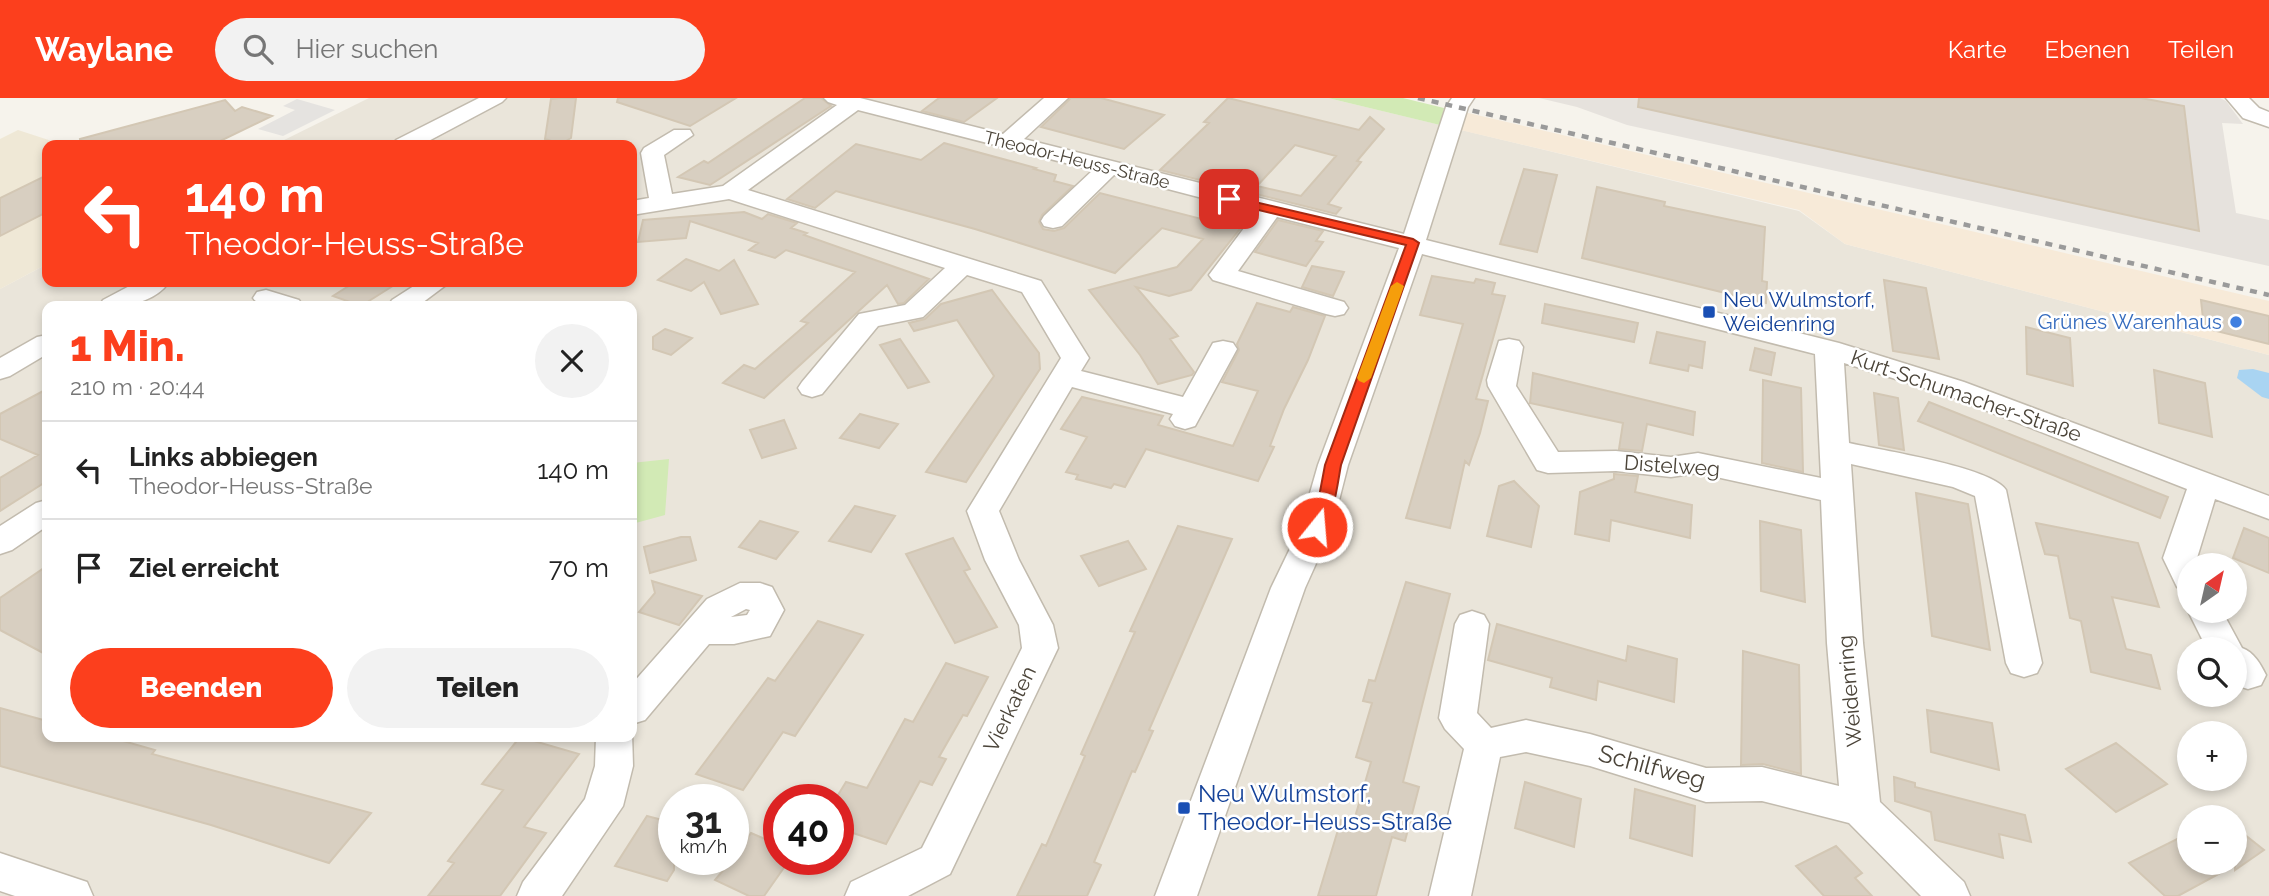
<!DOCTYPE html>
<html lang="de">
<meta charset="utf-8">
<style>
:root{--surface:#fff;--page:#f2f2f2;--text:#222;--muted:#767676;--line:#e0e0e0;--accent:#fc3f1d}
body{margin:0;font-family:Raleway,sans-serif;background:var(--page);color:var(--text);height:100vh;display:flex;flex-direction:column;font-size:26px;white-space:nowrap}
*{box-sizing:border-box;margin:0}
p{font-size:23px;color:var(--muted)}
.icon{flex:none;width:38px;height:38px;fill:none;stroke:currentColor;stroke-width:2;stroke-linecap:round;stroke-linejoin:round}
.map{position:relative;flex:1;overflow:hidden}
.drawer{position:absolute;left:42px;top:203px;width:595px;height:441px;display:flex;flex-direction:column;background:var(--surface);border-radius:14px;box-shadow:0 4px 10px #0003}
.drawer>*{flex:none}
.hud{position:absolute;left:42px;top:42px;width:595px;height:147px;border-radius:14px;box-shadow:0 4px 10px #0003;background:#fc3f1d;color:#fff;overflow:hidden}
.needle{width:46px;rotate:34deg}
.buttons{position:absolute;left:2177px;top:455px;display:grid;gap:14px}
.buttons a{display:grid;place-items:center;width:70px;height:70px;border-radius:50%;background:var(--surface);box-shadow:0 4px 10px #0003;font-size:35px}
.speed{position:absolute;left:658px;top:686px;display:flex;gap:14px;font-size:35px;font-weight:700;text-align:center}
.speed>*{display:grid;place-content:center;width:91px;height:91px;border-radius:50%;background:var(--surface);box-shadow:0 4px 10px #0003;line-height:1}
.speed small{font-size:18px;font-weight:400}
.speed .limit{border:10px solid #d22;background:#fff;color:#111}
.pin{position:absolute;display:grid;place-items:center;width:60px;height:60px;color:#fff;margin:-30px;border-radius:14px;box-shadow:0 4px 10px #0006}
.me{position:absolute;width:77px;margin:-38px;rotate:17deg;stroke-linejoin:round;filter:drop-shadow(0 0 5px #0008)}
.turn{display:flex;align-items:center;gap:24px;height:147px;padding:0 28px;font-size:32px}
.turn .icon{width:91px;height:91px;stroke-width:2.5}
.turn b{display:block;font-size:49px;line-height:60px}
.round{display:grid;place-items:center;flex:none;width:74px;height:74px;border-radius:37px;background:var(--page)}
.summary{display:flex;align-items:center;justify-content:space-between;height:119px;padding:0 28px}
h1{font-size:42px;font-weight:800;line-height:52px;color:var(--accent)}
.button{display:flex;gap:14px;margin-top:auto;padding:14px 28px}
.button a{flex:1;height:80px;border-radius:42px;background:var(--accent);color:#fff;font-size:28px;font-weight:800;line-height:80px;text-align:center}
.button a+a{background:var(--page);color:var(--text)}
ul{padding:0;list-style:none}
li{display:flex;align-items:center;gap:21px;height:98px;padding:0 28px;border-top:2px solid var(--line)}
li div{flex:1}
li b{display:block;font-size:26px}
li em{font-style:normal}
header{display:flex;align-items:center;gap:42px;box-sizing:border-box;height:98px;padding:0 35px;background:var(--accent);color:#fff}
header strong{font-size:33px}
nav{display:flex;gap:38px;margin-inline-start:auto;font-size:24px}
.search{width:490px;height:63px;background:var(--page);display:flex;align-items:center;gap:18px;box-sizing:border-box;padding:0 24px;border-radius:38px;color:var(--muted);font-size:26px}
.map>svg:first-child{display:block}
</style>
<header>
<strong>Waylane</strong>
<div class="search"><svg class="icon" aria-label="search" viewBox="0 0 24 24"><circle cx="10" cy="10" r="6"/><path d="M15 15l6 6"/></svg>Hier suchen</div>
<nav><a>Karte</a><a>Ebenen</a><a>Teilen</a></nav>
</header>
<div class="map">
<svg width="2269" height="798" viewBox="0 0 2269 798">
<rect width="100%" height="100%" fill="#f6f3ec"/>
<path fill="#eae5da" fill-rule="evenodd" d="M369,0H1328L1799,113L1845,146L2269,257V798H0V191L47,166V184H632V47H274ZM47,208H632V639H47ZM2189,467H2235V513H2189ZM2189,551H2235V597H2189ZM2189,635H2235V681H2189ZM674,702H733V761H674ZM779,702H838V761H779ZM2189,719H2235V765H2189Z"/>
<path fill="#f7ead8" d="M1464,14L2269,203V257L1845,146L1799,112L1456,31Z"/>
<path fill="#e6e2dd" d="M1539,0H2220L2226,3L2243,26L2222,25L2236,115L2269,122V168L1627,27L1577,9Z"/>
<path fill="#efe8d6" d="M18,32L64,47H47V166L0,191V41Z"/>
<path fill="#d2eab5" d="M1328,0H1403L1444,10L1440,27Z
M669,361L665,417L632,426V365Z"/>
<path fill="#e5e3e0" d="M297,1L335,12L283,38L258,31L295,12L283,8Z"/>
<path fill="#a9d4f2" d="M2253,271L2269,275V301L2262,299L2237,280L2239,272Z"/>
<path fill="#d8cfc1" stroke="#d3c7b4" stroke-width="2" fill-rule="evenodd" d="M561,0H576L571,40L561,46L545,41L551,1Z
M618,0H736L690,28L617,4Z
M805,0H821L831,8L710,87L678,79L704,63L708,65Z
M939,0H997L964,24L922,13Z
M1071,0H1101L1164,17L1124,51L1041,29Z
M1228,0L1359,32L1370,19L1384,31L1357,63L1361,64L1328,106L1341,110L1336,116L1160,72L1209,25L1204,24ZM1295,47L1336,58L1301,98L1257,88Z
M1639,0H2141L2184,8L2199,133L1638,9Z
M225,2L235,13L242,9L272,18L212,47H81L80,41Z
M944,45L1036,70L1034,71L1056,77L1054,83L1073,88L1042,117L1039,124L1043,131L1054,133L1064,130L1100,95L1217,125L1230,110L1252,116L1191,192L1169,198L1136,189L1178,238L1170,241L1194,274L1192,277L1158,286L1140,257L1089,192L1177,169L1203,141L1162,130L1115,175L975,131L836,93L815,110L787,101L856,46L921,62Z
M1524,71L1557,77L1537,154L1500,146Z
M47,77V114L0,138V100Z
M1597,89L1665,104L1664,108L1765,129L1762,183L1767,184L1766,205L1582,160Z
M744,114L762,121L768,116L797,125L791,130L807,135L804,137L929,181L904,205L898,206L887,187L764,300L723,285L744,267L755,271L808,225L801,223L855,174L786,152L775,160L749,152L758,145L690,123L686,140L638,144L643,122Z
M1278,122L1323,133L1316,143L1323,144L1306,168L1255,154Z
M686,161L719,173L734,162L758,206L721,216L704,184L691,193L658,182Z
M1312,168L1344,174L1333,198L1302,189Z
M1432,178L1474,185L1476,181L1495,185L1492,196L1505,198L1476,301L1488,303L1480,335L1469,367L1465,363L1450,430L1406,420L1463,226L1420,217Z
M1884,182L1926,190L1939,261L1893,253Z
M355,184H399L361,208L333,198Z
M992,192L1039,255L1040,271L966,384L926,374L994,278L957,222L914,233L909,225L925,221L941,206Z
M2201,202L2269,218V246L2204,230Z
M1257,205L1290,214L1293,209L1325,218L1308,262L1284,311L1270,348L1274,349L1258,383L1146,351L1125,389L1114,386L1111,390L1076,381L1078,377L1066,374L1087,339L1061,331L1082,299L1163,318L1158,327L1233,348L1258,293L1222,284L1239,252L1237,246Z
M1545,206L1638,225L1634,244L1542,225Z
M2026,229L2070,240L2073,288L2027,276Z
M665,231L692,240L671,257L653,251V239Z
M1657,234L1705,244L1702,270L1689,267L1688,273L1650,265Z
M900,241L929,284L908,290L880,247Z
M1755,250L1775,255L1771,277L1750,272Z
M2154,272L2205,285L2212,339L2159,325Z
M1533,275L1695,314L1693,337L1647,326L1642,353L1619,351L1623,325L1530,305Z
M1763,282L1801,290L1803,374L1762,365Z
M47,291V383L0,413V380L38,357L0,341V316Z
M1874,295L1898,300L1904,352L1879,347Z
M1929,304L2168,399L2160,420L1918,323Z
M860,316L875,320L898,326L879,350L840,340Z
M784,322L796,350L762,360L750,332Z
M1614,376L1638,378L1635,394L1692,407L1690,440L1611,422L1609,443L1575,436L1580,394L1614,381Z
M1514,383L1539,408L1531,449L1487,438L1499,388Z
M1916,395L1968,406L1990,552L1932,538Z
M855,408L895,418L871,454L829,443Z
M760,423L798,434L776,461L739,449Z
M1760,423L1801,432L1805,504L1761,493Z
M2036,425L2138,445L2159,509L2112,499L2126,551L2151,557L2160,591L2091,574L2081,523L2070,520L2058,458L2045,456Z
M1178,428L1232,441L1149,632L1153,633L1135,674L1132,673L1094,764L1101,767L1087,798H1017L1042,746L1046,748L1085,658L1081,656L1135,534L1130,533Z
M2244,430L2269,440V475L2233,460Z
M681,439H690L696,462L650,475L644,449Z
M953,440L970,471L964,473L997,529L955,545L906,456Z
M1128,443L1146,471L1099,488L1081,458Z
M47,468V557L0,532V500Z
M652,483L702,498L679,527L639,514L655,495Z
M1406,484L1450,496L1403,684L1419,689L1405,743L1392,739L1376,798H1318L1341,722L1353,726L1371,664L1356,659L1372,605L1363,603L1369,582L1375,583Z
M818,523L863,537L795,638L783,634L743,692L696,676L768,580L775,583Z
M1497,526L1626,563L1628,548L1677,561L1674,604L1598,583L1596,602L1550,589L1552,580L1488,562Z
M1743,553L1799,567L1801,676L1763,666L1741,667Z
M946,565L988,579L967,618L963,617L939,659L946,661L932,687L920,683L886,746L838,730V697L846,684L867,690L905,621L913,624Z
M0,610L47,623V639H109L155,652L152,656L371,715L329,765L211,727L0,668Z
M1927,612L1992,625L1999,672L1931,654Z
M520,639L579,656L524,729L546,735L500,798H428L454,765L448,763L503,692L482,686Z
M2116,645L2167,686L2116,714L2066,671Z
M1894,679L1915,685V689L2025,717L2031,744L1999,736L2003,760L1935,742L1931,714L1895,703Z
M1525,684L1581,701L1574,749L1515,730Z
M1635,691L1695,708L1692,758L1630,740Z
M647,718L674,725V772L667,783L615,768Z
M2235,729L2264,752L2235,772V767L2178,798H2165L2129,765L2189,735V765H2235Z
M751,735L779,747V761H790L764,798H749L715,782L733,761Z
M1836,748L1862,775L1855,780L1872,798H1824L1796,768Z"/>
<g fill="none" stroke-linecap="round" stroke-linejoin="round">
<g stroke="#c2bbae" stroke-width="3">
<path id="minor" d="M479,0H506L502,4L421,47H393L396,42Z
M824,0H860L1003,36L1044,0H1068L1024,41L1404,136L1446,9L1452,0H1474L1468,9L1426,142L1839,245L1964,284L2269,398V421L2215,401L2197,460L2200,467H2189V492L2177,489L2163,460L2187,391L1944,296L1844,265L1849,345C1879,352 1992,369 2006,392L2042,565L2037,575L2024,579L2011,575L2006,565L1975,398L1953,389L1851,366L1863,545L1880,704L1964,784L1970,798H1921L1849,725L1762,703L1706,704L1590,668L1526,654L1500,659L1471,798H1429L1464,651L1445,631L1439,620L1455,526L1460,517L1472,513L1484,517L1489,526L1477,615L1491,630L1526,622L1590,636L1706,670L1762,669L1839,688L1827,545L1821,402L1698,375L1671,379L1616,373L1548,375L1537,372L1488,288L1487,282L1499,243L1509,241L1519,243L1523,249L1516,288L1558,354L1616,353L1671,359L1698,355L1821,380L1815,256L1422,156L1348,367L1332,430L1305,490L1197,798H1155L1271,490L1300,430L1318,367L1399,150L1277,119L1238,173L1344,204L1348,210L1344,216L1335,218L1326,216L1213,182L1209,177L1256,114L1114,77L1062,128L1053,130L1044,128L1041,123L1044,118L1093,72L858,12L748,92L1041,183L1089,260L1081,273L1183,299L1213,245L1223,243L1233,245L1237,251L1195,328L1185,331L1175,328L1170,321L1173,316L1072,289L999,413L1019,462L1053,527L1058,550L950,776L908,798H845L851,784L922,750L1022,550L1019,527L985,462L967,413L1061,260L1022,194L967,177L923,219L878,228L822,296L812,299L802,296L798,290L802,284L859,216L905,207L945,170L729,101L632,117V103L649,100L641,55L644,50L674,32H690L693,37L664,57L672,96L723,88L837,7L828,4Z
M2226,0H2249L2259,10L2269,14V29L2243,20Z
M137,184H169C154,206 123,209 99,208L103,202Z
M420,184H450L418,208H388L392,202Z
M266,192L299,202L303,208C289,209 262,213 253,200L257,194Z
M47,237V256L10,278L0,281V260L37,239Z
M47,402V428L12,452L0,456V428L36,405Z
M740,485H760L772,489L784,512L770,538L734,546H709L645,622L632,626V586L707,501ZM746,511L750,512L747,517L731,519Z
M2189,510V513H2222L2242,550C2254,554 2261,567 2266,577L2261,587L2248,591L2235,587V551H2207L2188,513Z
M632,635L633,668L623,708L562,798H517L523,784L585,701L595,668L596,639H632Z
M0,755L87,784L93,798H15L0,793Z"/>
</g>
<use href="#minor" fill="#fff" fill-rule="evenodd"/>
<path stroke="#9a9a9a" stroke-width="4.5" stroke-dasharray="7 7" stroke-linecap="butt" d="M1418,0L2269,197"/>
</g>
<path fill="#fc3f1d" stroke="#a42913" stroke-width="2" d="M1229,98L1413,141L1419,145L1341,367C1338,382 1333,430 1317,435L1309,429L1319,399L1325,367L1406,147L1225,104V99Z"/>
<path fill="#f59e0b" d="M1397,184L1404,188L1371,280L1364,285L1359,283L1357,280L1391,188Z"/>
<g fill="#1a4fb4" stroke="#fff" stroke-width="2.5">
<rect x="1702" y="207" width="14" height="14" rx="3.5"/>
<rect x="1177" y="703" width="14" height="14" rx="3.5"/>
</g>
<circle fill="#3f7fe0" stroke="#fff" stroke-width="2.5" cx="2236" cy="224" r="7"/>
<g text-anchor="middle" stroke-width="5" stroke-linejoin="round" paint-order="stroke">
<g font-size="18" fill="#4b4439" stroke="#fff">
<text transform="translate(1077 62) rotate(14)" y="6">Theodor-Heuss-Straße</text>
</g>
<g font-size="21" fill="#164399" stroke="#fff" text-anchor="start">
<text x="1723" y="209">Neu Wulmstorf,<tspan x="1723" dy="24">Weidenring</tspan></text>
</g>
<g font-size="21" fill="#366cbe" stroke="#fff" text-anchor="end">
<text x="2222" y="231">Grünes Warenhaus</text>
</g>
<g font-size="21" fill="#4b4439" stroke="#fff">
<text transform="translate(1966 298) rotate(19)" y="7">Kurt-Schumacher-Straße</text>
<text transform="translate(1672 368) rotate(4)" y="7">Distelweg</text>
<text transform="translate(1850 593) rotate(-95)" y="7">Weidenring</text>
<text transform="translate(1010 611) rotate(-64)" y="7">Vierkaten</text>
</g>
<g font-size="24" fill="#4b4439" stroke="#fff">
<text transform="translate(1652 669) rotate(15)" y="8">Schilfweg</text>
</g>
<g font-size="24" fill="#164399" stroke="#fff" text-anchor="start">
<text x="1198" y="704">Neu Wulmstorf,<tspan x="1198" dy="28">Theodor-Heuss-Straße</tspan></text>
</g>
</g>
</svg>
<div class="buttons">
<a><svg class="needle" viewBox="-14 -14 28 28"><path d="M0-13l5 13h-10z" fill="#e53935"/><path d="M0 13l5-13h-10z" fill="#767676"/></svg></a>
<a><svg class="icon" aria-label="search" viewBox="0 0 24 24"><circle cx="10" cy="10" r="6"/><path d="M15 15l6 6"/></svg></a>
<a>+</a>
<a>−</a>
</div>
<div class="speed"><div>31<small>km/h</small></div><div class="limit">40</div></div>
<div class="pin" style="left:1229px;top:101px;background:#d93025"><svg class="icon" aria-label="arrive" viewBox="0 0 24 24"><path d="M6 21V4h12l-3 4 3 4H6"/></svg></div>
<svg class="me" style="left:1317px;top:429px" viewBox="-20 -20 40 40"><circle r="17" fill="#fc3f1d" stroke="#fff" stroke-width="3"/><path d="M0-11L8 9 0 5-8 9z" fill="#fff"/></svg>
<div class="hud">
<div class="turn"><svg class="icon" aria-label="left" viewBox="0 0 24 24"><path d="M17 20v-9H6M10 6l-5 5 5 5"/></svg><div><b>140 m</b>Theodor-Heuss-Straße</div></div>
</div>
<section class="drawer">
<div class="summary"><div><h1>1 Min.</h1><p>210 m · 20:44</p></div><a class="round"><svg class="icon" aria-label="close" viewBox="0 0 24 24"><path d="M6 6l12 12M18 6L6 18"/></svg></a></div>
<ul>
<li><svg class="icon" aria-label="left" viewBox="0 0 24 24"><path d="M17 20v-9H6M10 6l-5 5 5 5"/></svg><div><b>Links abbiegen</b><p>Theodor-Heuss-Straße</p></div><em>140 m</em></li>
<li><svg class="icon" aria-label="arrive" viewBox="0 0 24 24"><path d="M6 21V4h12l-3 4 3 4H6"/></svg><div><b>Ziel erreicht</b></div><em>70 m</em></li>
</ul>
<div class="button"><a>Beenden</a><a>Teilen</a></div>
</section>
</div>
